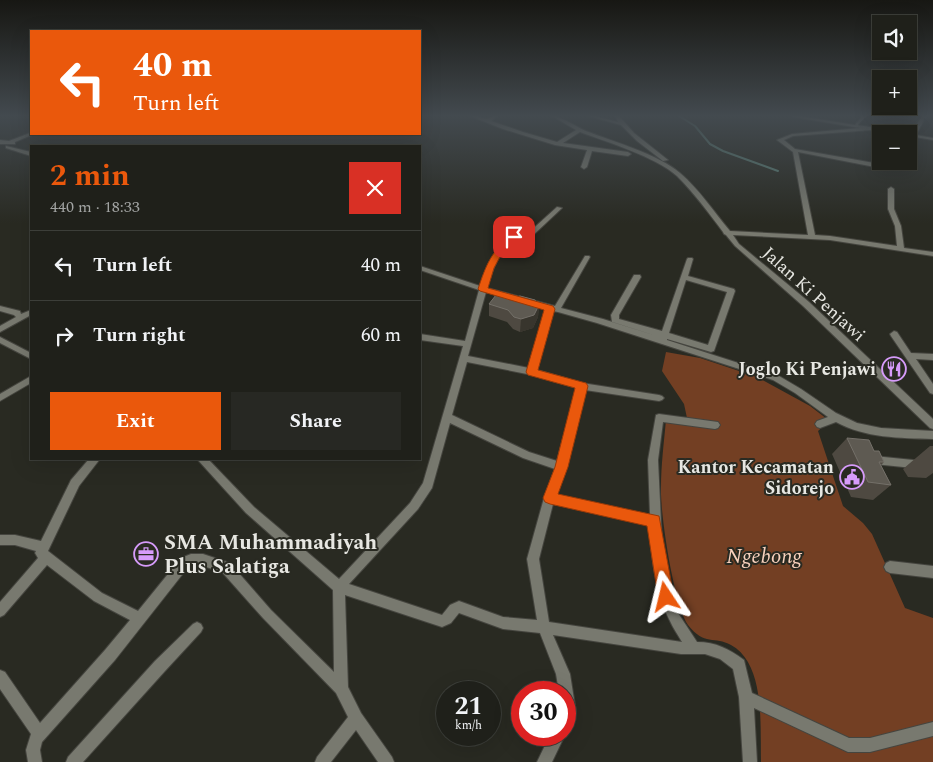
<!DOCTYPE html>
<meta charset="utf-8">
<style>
:root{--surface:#1f201a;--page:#272823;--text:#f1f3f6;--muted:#a1a3a2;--line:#3c3e39;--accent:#ea580c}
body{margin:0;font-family:Spectral,serif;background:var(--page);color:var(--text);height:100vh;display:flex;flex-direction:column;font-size:19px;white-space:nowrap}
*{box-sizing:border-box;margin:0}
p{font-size:16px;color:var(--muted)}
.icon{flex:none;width:28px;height:28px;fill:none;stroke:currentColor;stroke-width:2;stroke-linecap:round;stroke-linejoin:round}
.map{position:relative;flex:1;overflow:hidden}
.panel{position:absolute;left:30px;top:145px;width:391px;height:315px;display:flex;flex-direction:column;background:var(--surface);border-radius:0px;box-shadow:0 5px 20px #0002,0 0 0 1px var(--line)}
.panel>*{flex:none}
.guide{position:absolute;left:30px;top:30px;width:391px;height:105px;border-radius:0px;box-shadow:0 5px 20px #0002,0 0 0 1px var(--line);background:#ea580c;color:#fff;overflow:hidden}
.fabs{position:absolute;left:872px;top:15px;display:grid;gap:10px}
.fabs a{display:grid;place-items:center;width:45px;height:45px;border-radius:0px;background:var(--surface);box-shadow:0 5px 20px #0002,0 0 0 1px var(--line);font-size:25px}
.speed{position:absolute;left:436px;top:681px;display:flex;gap:10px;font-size:25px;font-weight:700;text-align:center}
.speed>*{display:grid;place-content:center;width:65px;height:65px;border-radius:50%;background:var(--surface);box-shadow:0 5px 20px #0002,0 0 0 1px var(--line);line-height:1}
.speed small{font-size:12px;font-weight:400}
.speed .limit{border:8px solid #d22;background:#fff;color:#111}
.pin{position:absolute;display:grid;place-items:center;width:42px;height:42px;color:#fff;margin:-21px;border-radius:10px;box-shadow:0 2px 8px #0006}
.me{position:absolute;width:55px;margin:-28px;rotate:350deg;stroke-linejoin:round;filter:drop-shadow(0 0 4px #0008)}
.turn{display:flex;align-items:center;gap:18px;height:105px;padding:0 20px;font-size:22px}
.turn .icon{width:65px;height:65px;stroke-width:2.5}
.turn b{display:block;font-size:35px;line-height:42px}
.round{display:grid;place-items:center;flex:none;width:52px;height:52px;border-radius:0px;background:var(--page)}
.headline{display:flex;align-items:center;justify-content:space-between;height:85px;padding:0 20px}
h1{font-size:30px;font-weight:700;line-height:38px;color:var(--accent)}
.button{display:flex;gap:10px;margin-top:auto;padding:10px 20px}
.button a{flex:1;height:58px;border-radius:0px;background:var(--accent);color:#fff;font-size:20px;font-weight:700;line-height:58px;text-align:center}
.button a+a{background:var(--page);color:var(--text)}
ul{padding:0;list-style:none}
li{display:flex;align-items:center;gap:15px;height:70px;padding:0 20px;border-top:1px solid var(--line)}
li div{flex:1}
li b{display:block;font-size:19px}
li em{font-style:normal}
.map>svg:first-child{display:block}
</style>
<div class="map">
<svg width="933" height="762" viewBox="0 0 933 762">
<rect width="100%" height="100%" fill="#292a22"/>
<path fill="#733f23" d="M666,352L700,358L757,377L810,406L827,419V423L818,431L843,506L863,523L872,534L905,608L933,618V762H761C760,728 766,664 731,645C715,636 704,646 688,625C674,605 660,514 661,488C661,465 664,442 666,420L687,418L684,404L662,371Z"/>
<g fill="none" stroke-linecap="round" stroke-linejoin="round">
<path stroke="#5c8178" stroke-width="2" d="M679,116L695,126L710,144L723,151L778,171"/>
<g stroke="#45453f" stroke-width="2">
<path id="street" d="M470,116H476L487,119L493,116H498L491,121L523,132L557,142L576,130L552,116C560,116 577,127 586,131C614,142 658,154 680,173C699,189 714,212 730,231L808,235L793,152L777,140L792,134L860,128L793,117L791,116H800L855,125L862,116H866L858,125L905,133L893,134L872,130L793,136L784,140L795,149L880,164L888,161H895L880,168L798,152L815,235L830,236L897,246L895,226L888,209V189L891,187L894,189V209L901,226L904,248L933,252V256L830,240L733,235L739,244L809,302L933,419V429L930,428L803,306L735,246L726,235L724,234L723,232C709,213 694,193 677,176C656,157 607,142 580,132L563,143L628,152L631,154L628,156L592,151L587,167L584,169L581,167L587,150L555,145L503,129Z
M588,116H595L618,122L615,116H619L634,133L668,160L663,161L637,141L621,125Z
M922,116H926L916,135L933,138V140L909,136L908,134H911Z
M30,133L34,134L15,142V144H0V140L9,141Z
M6,146L31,152V156L6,148Z
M557,207L562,208L530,238L514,239C498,255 493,267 487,288L555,306L585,256H589L590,257L561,308L603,319L660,337L612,322L611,315L634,275H640L641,277L619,315V319L662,331L687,259L688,258H692L693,259L688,276L734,289L735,291L714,351L711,352L667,339V340L779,376L801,389L836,413L857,423L881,428L933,431V439C900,438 865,438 836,422L820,428L817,427L815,424L817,421L828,417L795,393L773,380L597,323L558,312L553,311L537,370L582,383L659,395L662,396L664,398L662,400L659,401L585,390L566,467L556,495L650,515L648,460L656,415L659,414L718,422L720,425L718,428L715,429L663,422L658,460L662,543L672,597L678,613L697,642C716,642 729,649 744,660L752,693L849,738H870L933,722V736L870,752H848L754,708L757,762H743L739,697L733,669L720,659L705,654H681L553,635L570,674L576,712L570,728L565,730V692H559L556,674L540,633L503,629L459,613L451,623L442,627L345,595L348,687L361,713L392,757L394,762H378L356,730L331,762H315L317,757L348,717L336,693L263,618L222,572L203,566H189L115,660L42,742L40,750L42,762H28L26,750L31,734L0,689V670L5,672L40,723L105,650L130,620L94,601L47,565L4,615L0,617V602L38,558L35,553L36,551L15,545H0V535H15L41,541L71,480L89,459H100L79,486L48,551L102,593L138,611L181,558L191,554H203L230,563L271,610L334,672L333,590L246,513L197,459H208L254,507L339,579L410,503L423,483L463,346L420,340V334L465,341L479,290L420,270V266L480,286C487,264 494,251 510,236L526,235ZM686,280L727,292L708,345L669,333ZM486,292L546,309L529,368L468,356ZM467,362L532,375L577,388L557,461L529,452L452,415ZM450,423L523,458L555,469L544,498L527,559L537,620L503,617L459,601L450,605L442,615L349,584L418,509L432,488ZM553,504L650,525C651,555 656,594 670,621C673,628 678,635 682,642L549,622L539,559Z
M0,306L20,311L21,314L31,310V315L0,332V326L16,317L14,315L0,311Z
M894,331L897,332L911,353L933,354V360L916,359L933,384V394L930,393L891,336L890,334Z
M0,337L31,353V359L0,343Z
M31,376V383L0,401V394Z
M874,456L933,462V470L874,464L870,463L869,460L870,457Z
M890,561L933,566V578L890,573L886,571L884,567L886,563Z
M197,622L201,624L203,628L201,632L165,671L83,762H66L68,757L155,661L193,624Z
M550,735H565L552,762H537Z"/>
</g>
<use href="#street" fill="#78796f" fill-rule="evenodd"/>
</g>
<path fill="#4e4941" d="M510,299L539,305L538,317L533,328L520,332L513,329L507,322L489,316V304Z
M847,438L874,451L884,462L881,465L891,485L873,500L851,497L832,454Z
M930,446H933V473L926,478L908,477L903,469Z"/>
<path fill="#38352d" d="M539,305L538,317L533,328L520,332L521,319Z"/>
<path fill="#5e5a52" stroke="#747069" d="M496,295L510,299L520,296L535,300L539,305L534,315L521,319L514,317L508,310L489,304Z
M847,438L869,440L874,451H879L884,462H879L891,485L868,482Z"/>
<linearGradient id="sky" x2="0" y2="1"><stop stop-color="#171713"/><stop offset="0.52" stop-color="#434a4f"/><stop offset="1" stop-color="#434a4f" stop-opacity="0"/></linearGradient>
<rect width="933" height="223" fill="url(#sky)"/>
<path fill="#ea580c" stroke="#983908" d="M511,235L518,237L503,251L494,268L488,288L553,306L555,309L538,370L586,383L588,386L568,467L558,494L659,516L674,597L671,602L666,605L660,602L658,597L647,526L550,504L545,502L543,498L555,467L575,388L528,375L526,372L544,310L480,291L478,289C486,265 491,252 511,235Z"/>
<defs>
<g id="restaurant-ring" transform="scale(1.25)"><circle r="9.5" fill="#292a22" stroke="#d69bfa" stroke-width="1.5"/><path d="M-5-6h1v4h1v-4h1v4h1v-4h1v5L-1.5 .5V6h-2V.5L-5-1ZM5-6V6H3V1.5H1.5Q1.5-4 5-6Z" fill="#d69bfa"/></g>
<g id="civic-ring" transform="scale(1.25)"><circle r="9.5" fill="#292a22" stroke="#d69bfa" stroke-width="1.5"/><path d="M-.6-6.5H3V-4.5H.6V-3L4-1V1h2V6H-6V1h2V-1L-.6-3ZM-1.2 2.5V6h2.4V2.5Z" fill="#d69bfa"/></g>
<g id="office-ring" transform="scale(1.25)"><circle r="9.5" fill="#292a22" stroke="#d69bfa" stroke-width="1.5"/><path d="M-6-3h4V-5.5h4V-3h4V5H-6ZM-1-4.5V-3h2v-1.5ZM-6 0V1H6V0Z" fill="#d69bfa"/></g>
</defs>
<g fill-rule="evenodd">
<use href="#restaurant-ring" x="894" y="369"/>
<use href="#civic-ring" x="852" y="477"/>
<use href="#office-ring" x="146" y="554"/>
</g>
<g text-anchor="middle" stroke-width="4" stroke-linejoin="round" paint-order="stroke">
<g font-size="18" fill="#e7e7e2" stroke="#292a22">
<text transform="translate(814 294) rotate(42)" y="6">Jalan Ki Penjawi</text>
</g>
<g font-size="18" font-weight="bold" fill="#e7e7e2" stroke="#292a22" text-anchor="end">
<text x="876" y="375">Joglo Ki Penjawi</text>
<text x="834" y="473">Kantor Kecamatan<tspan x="834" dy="21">Sidorejo</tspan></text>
</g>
<g font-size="21" font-weight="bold" fill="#e7e7e2" stroke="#292a22" text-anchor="start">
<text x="164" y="549">SMA Muhammadiyah<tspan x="164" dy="24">Plus Salatiga</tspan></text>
</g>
<g font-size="21" font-style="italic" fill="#f8d1bd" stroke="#292a22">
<text x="764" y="563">Ngebong</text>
</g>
</g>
</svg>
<div class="fabs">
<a><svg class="icon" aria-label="sound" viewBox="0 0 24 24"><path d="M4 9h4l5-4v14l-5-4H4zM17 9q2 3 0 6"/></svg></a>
<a>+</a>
<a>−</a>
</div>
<div class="speed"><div>21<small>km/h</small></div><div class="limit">30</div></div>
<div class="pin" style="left:514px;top:237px;background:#d93025"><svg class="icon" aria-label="arrive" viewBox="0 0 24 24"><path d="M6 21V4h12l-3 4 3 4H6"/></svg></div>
<svg class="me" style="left:666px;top:597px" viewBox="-20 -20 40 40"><path d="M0-17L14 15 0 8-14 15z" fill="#ea580c" stroke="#fff" stroke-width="4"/></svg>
<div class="guide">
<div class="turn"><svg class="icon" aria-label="left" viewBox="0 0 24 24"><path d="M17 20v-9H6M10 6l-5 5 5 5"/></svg><div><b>40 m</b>Turn left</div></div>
</div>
<section class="panel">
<div class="headline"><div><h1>2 min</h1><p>440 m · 18:33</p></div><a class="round" style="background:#d93025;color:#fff"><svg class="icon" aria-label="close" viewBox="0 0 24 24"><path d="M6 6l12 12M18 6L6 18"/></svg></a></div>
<ul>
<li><svg class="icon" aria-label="left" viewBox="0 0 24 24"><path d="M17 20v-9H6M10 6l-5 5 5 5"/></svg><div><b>Turn left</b></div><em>40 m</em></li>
<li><svg class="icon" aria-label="right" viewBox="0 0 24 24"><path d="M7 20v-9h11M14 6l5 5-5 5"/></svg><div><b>Turn right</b></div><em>60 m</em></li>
</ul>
<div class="button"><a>Exit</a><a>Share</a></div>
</section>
</div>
